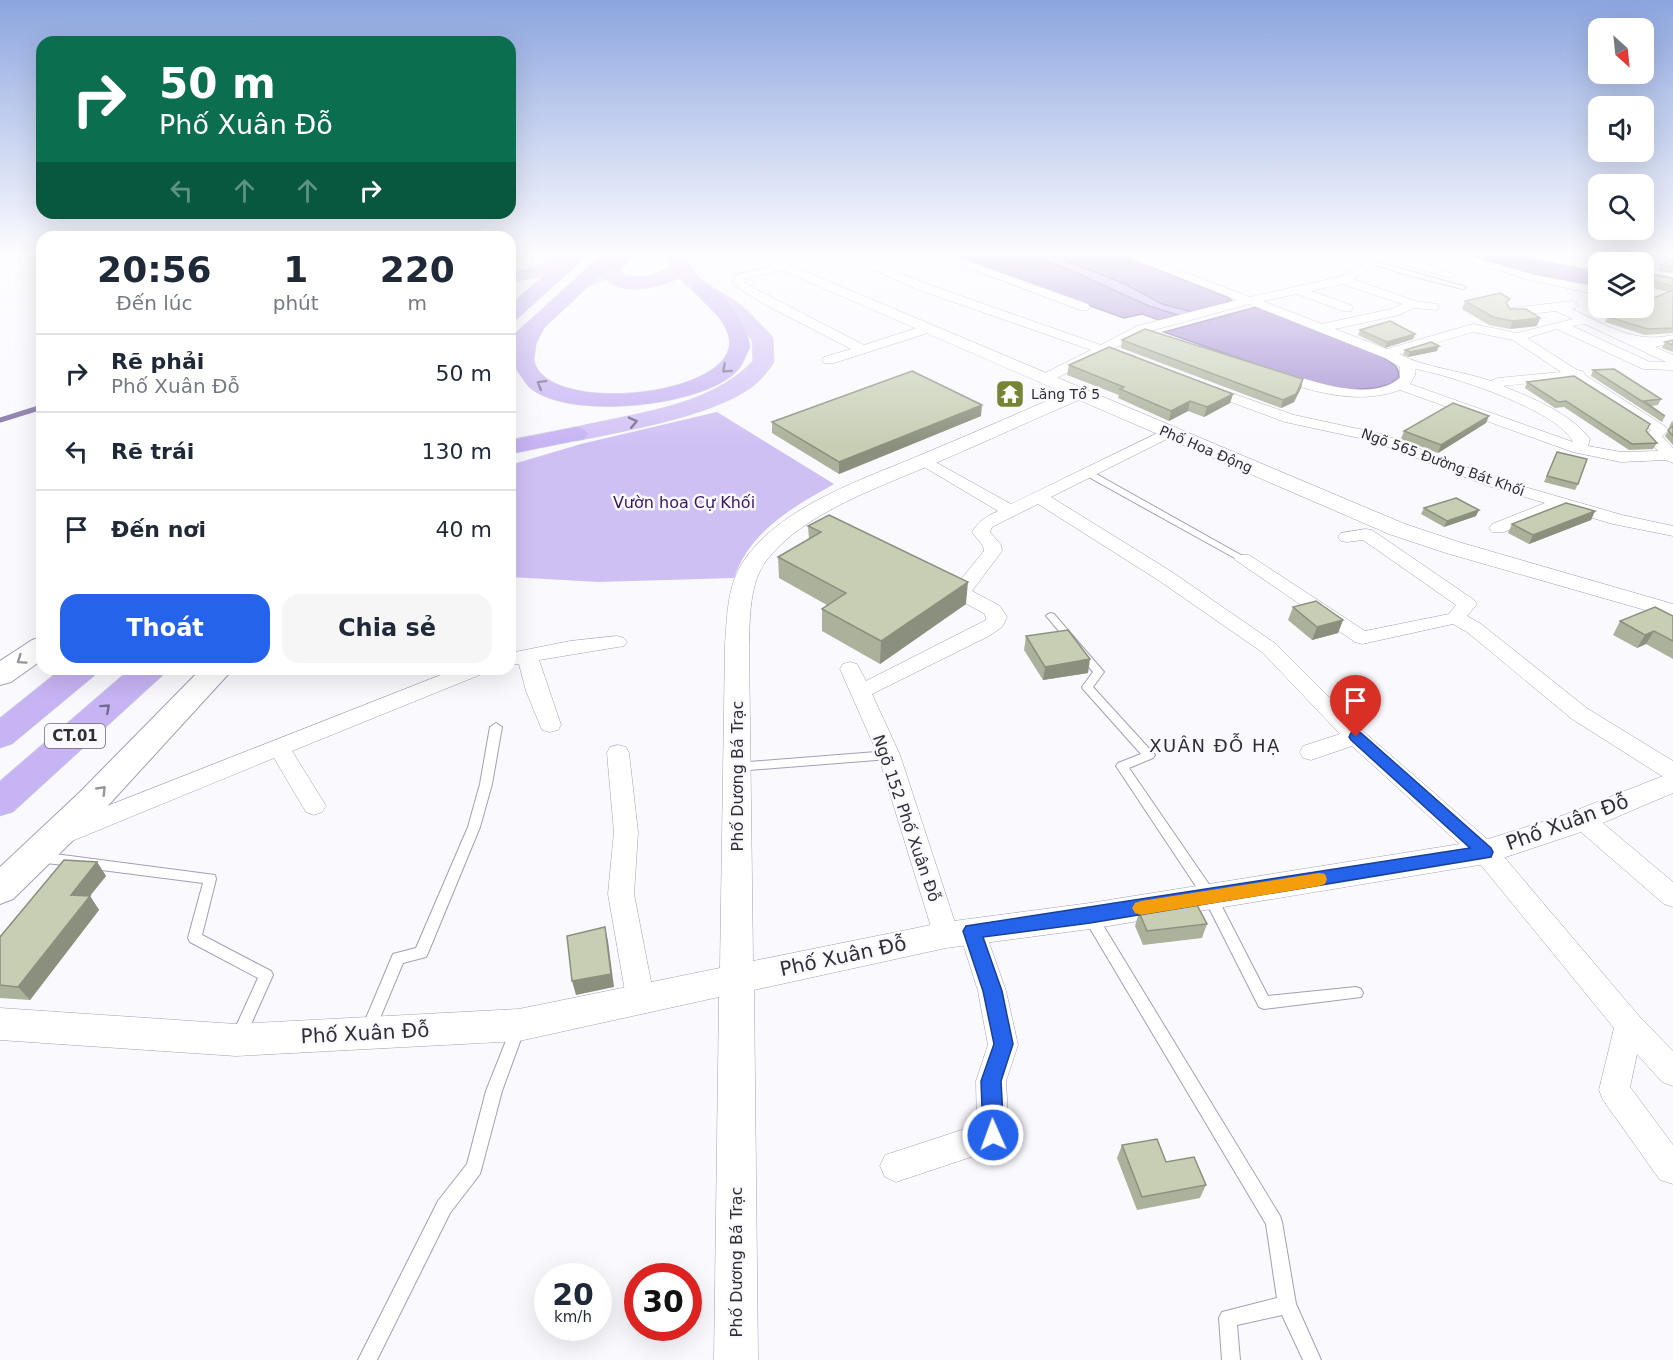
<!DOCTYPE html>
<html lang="vi">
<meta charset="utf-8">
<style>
:root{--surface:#fff;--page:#f6f6f7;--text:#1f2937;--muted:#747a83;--line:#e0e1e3;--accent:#2563eb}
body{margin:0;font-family:"DejaVu Sans",sans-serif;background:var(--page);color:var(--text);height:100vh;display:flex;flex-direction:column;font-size:22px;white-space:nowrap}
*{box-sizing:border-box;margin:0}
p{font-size:20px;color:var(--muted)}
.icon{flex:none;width:33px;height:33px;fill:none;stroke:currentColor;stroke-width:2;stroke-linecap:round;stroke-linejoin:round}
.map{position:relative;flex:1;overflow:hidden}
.sheet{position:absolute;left:36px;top:231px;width:480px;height:444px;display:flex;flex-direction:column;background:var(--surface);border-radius:18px;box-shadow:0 6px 24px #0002}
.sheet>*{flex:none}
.banner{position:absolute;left:36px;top:36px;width:480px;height:183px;border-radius:18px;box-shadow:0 6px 24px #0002;background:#0b6e4f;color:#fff;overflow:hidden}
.needle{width:39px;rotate:153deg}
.fabs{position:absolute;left:1588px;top:18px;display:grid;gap:12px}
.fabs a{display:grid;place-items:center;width:66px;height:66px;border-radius:12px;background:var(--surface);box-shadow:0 6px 24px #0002;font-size:30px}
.speed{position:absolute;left:534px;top:1263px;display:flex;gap:12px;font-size:30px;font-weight:700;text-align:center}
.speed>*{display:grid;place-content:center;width:78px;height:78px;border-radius:50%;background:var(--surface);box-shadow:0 6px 24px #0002;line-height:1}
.speed small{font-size:15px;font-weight:400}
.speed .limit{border:9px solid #d22;background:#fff;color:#111}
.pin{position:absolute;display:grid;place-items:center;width:51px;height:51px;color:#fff;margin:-62px -26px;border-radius:50% 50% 50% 0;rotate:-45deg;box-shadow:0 0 6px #0007}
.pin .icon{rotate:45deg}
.me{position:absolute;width:66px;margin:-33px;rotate:358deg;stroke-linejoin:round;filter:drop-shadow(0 0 4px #0008)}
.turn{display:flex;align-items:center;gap:21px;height:126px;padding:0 24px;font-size:27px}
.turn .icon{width:78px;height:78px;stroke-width:2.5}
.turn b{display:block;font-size:42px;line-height:51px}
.lanes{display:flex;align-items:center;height:57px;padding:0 24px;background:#0003;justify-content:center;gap:30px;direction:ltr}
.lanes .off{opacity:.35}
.eta{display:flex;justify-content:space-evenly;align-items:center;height:102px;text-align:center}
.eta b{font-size:36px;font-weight:600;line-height:42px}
.primary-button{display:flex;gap:12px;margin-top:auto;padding:12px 24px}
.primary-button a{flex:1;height:69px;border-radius:18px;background:var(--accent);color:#fff;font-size:24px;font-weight:600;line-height:69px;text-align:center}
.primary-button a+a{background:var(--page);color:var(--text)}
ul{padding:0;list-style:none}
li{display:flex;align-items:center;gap:18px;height:78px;padding:0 24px;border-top:2px solid var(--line)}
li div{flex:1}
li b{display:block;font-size:22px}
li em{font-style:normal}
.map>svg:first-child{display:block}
</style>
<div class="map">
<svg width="1673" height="1360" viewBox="0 0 1673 1360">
<rect width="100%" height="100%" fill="#faf9fe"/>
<path fill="#cfc0f4" d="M717,412L834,484C793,507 750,531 734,578L598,582L510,577V465L581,444Z"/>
<path fill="#c4aff6" d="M1028,254C1069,254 1125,284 1162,303C1171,308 1183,309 1193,312L1178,315L1149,306L1072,271Z"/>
<path fill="#a38ed2" stroke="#8071a4" stroke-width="1.5" d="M945,254H1028L1072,271L1149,306L1178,315L1159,320L1142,314L1124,318Z
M1049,254H1119L1229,298L1232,301L1193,312L1177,308L1162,304L1125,284Z
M1464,254H1517L1599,270V287L1532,275Z
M1256,307C1283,317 1383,349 1397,368C1398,370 1399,374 1399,377L1390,384L1376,388L1344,390L1304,381L1164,332Z"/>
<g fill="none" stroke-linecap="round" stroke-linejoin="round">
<path stroke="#8071a4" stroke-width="5" d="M0,420L42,407"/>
<g stroke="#a59eb6" stroke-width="2">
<path id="service" d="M1338,254H1349L1466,287L1463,289L1415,277Z
M1085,471H1091L1248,559L1246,561H1240L1085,475Z
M1051,613L1054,614L1104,672L1093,687L1155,755L1153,758L1129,768L1215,893L1268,996L1356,987L1361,989L1363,993L1361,997L1264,1009L1259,1007L1205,900L1116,766L1118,763L1141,754L1083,689L1082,687L1093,672L1048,618L1046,616L1048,614Z
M496,723L502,727L492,784L480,827L428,953L426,957L403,963L373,1035L368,1036L363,1035L361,1030L393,954L416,948L468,827L480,784L490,727Z
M889,751L893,752L895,755L893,758L889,759L737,771L733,770L731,767L733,764L737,763Z
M40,854H55L215,875L216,879L202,935L271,971L273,975L244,1040L239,1042L234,1040L232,1035L258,978L190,942L188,938L203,883L55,864L36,862L34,859L36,856Z
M1090,911L1095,912L1280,1216L1282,1222L1296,1304L1321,1360H1303L1282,1315L1237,1325L1240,1360H1222L1219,1318L1222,1312L1277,1298L1266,1224L1085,920L1083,916L1085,912Z
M518,1022L523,1023L525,1028L502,1091L480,1174L450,1213L377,1360H358L438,1201L467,1164L486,1091L511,1028L513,1023Z"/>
</g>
<g stroke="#a59eb6" stroke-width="1">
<path id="minor" d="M838,254H853L927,284L1101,345L1137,326L1237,300L1120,254H1136L1250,297L1339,277L1370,260L1374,254H1395L1456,275L1450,278L1383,258L1378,264L1353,279L1415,301L1437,304L1439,307L1437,310L1414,308L1399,315L1335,329L1387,349L1473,324L1517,333L1573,319L1556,311L1511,316L1505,312L1511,308L1573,301L1579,305L1572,309C1607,325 1633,344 1673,335V343L1655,347L1673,355V370L1643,369L1557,329L1527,338L1577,370L1583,371L1585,375L1666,427L1669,430L1662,436L1673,448V463L1666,460L1621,462L1573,452L1400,390C1355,406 1312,391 1269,377L1267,374L1274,370C1308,378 1368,405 1400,378V367L1385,358L1249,304L1147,332L1113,349L1135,356L1137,359L1135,362L1130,363L1103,354L1049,382H1039L1037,379L1039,376L1091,350L919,290ZM1342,284L1402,304L1391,309L1322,324L1263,301L1297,294L1343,311H1351L1353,308L1351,305L1311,291ZM1585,324L1666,362H1650L1572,326ZM1473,332L1513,340L1561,372L1498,378L1491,381C1463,371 1422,367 1399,354ZM1415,369C1450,375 1558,410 1573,442L1410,384L1415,375ZM1572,379L1651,430L1645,435L1658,451L1621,452L1588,446L1590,439C1570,413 1532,398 1503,386Z
M932,254H948L1088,304L1090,307L1088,310H1080Z
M1443,254H1462L1535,275L1599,287V295L1530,280Z
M1519,254H1544L1599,265V271L1524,257Z
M784,263L790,266L788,268L745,279L744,283L864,345L926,325L932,329L931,332L834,363H824L822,360L824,357L851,349L764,304L732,284L736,275Z
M1206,384L1294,415L1382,434L1497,479L1622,515L1673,526V536L1613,524L1562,509L1504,532H1492L1489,528L1492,524L1545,503L1485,485L1373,441L1285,422L1201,391L1199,388Z
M1168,428L1176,433L1173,436L1051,497L1172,572L1276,644L1364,732L1494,845L1639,1016L1673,1051V1086L1662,1082L1637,1054L1630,1087L1673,1145V1184L1660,1180L1603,1100L1599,1090L1614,1028L1476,859L1352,746L1311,760L1303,758L1300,752L1303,746L1340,734L1262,652L1158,580L1038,504L992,527L990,532L1001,545L1002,551L972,591L1000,606L1007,617L1002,627L989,636L872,694L900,755L959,935L956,943L946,946L936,943L878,755L840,669L843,664L850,662L857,664L866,681L986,620L985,614L934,586L932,582L934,578L941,576L958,583L984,551L983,546L972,532C979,520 986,517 998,511L914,461L916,458H928L1011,504Z
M1366,529L1372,530L1474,600L1477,604L1467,616L1481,624L1588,709L1673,761V780L1665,778L1572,719L1467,632L1453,624L1362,644L1355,642L1234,559L1237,555H1249L1365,631L1449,614L1456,605L1363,540L1347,542L1341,541L1338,537L1341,533Z
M617,636L624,638L627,642L624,646L539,660L561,725L558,730L550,732L542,730L526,691L519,664L510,665V653L570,641Z
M456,669H485L482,674L292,751L326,806L322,812L314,815L306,812L274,758L72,841L63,843L54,841L51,834L54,827Z
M618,745L626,747L629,753L638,832L634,894L654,997L650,1006L640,1009L630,1006L626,997L608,894L614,832L607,753L610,747Z
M1583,811L1592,814L1673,882V907L1664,904L1574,826L1571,820L1574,814Z
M972,920L981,923L985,931L1006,991L1018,1045L1006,1081L1009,1135L1004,1146L896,1182L885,1177L880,1166L885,1155L977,1125L976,1081L988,1045L978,991L959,931L963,923Z"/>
</g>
<g stroke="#a59eb6" stroke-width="1">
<path id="tertiary" d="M745,254H764L1405,524L1462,543L1673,604V618L1446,553L1389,534L1079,400C1032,420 985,442 938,462C883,486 803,512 766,561C749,584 750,618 749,645L753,961L946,922L1090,903L1485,840L1564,815L1673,772V793L1584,831L1485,864L1090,929L946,948L754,990L758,1360H714L719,997L519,1041L236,1056L0,1040V1008L236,1024L519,1009L720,968L725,645C727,618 727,589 741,565C778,505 868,478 930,451C975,432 1020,413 1064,393Z"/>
</g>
<g stroke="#a59eb6" stroke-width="2">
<path id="secondary" d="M42,637V660L11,682L0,685V661L32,640Z
M201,669H233L104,810L13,899L0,904V867L80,792Z"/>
</g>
<g stroke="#d6d5d7" stroke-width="1">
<path id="primary" d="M617,254H637C627,267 593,291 576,287L574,283L576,279Z"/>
</g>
<g stroke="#d6d5d7" stroke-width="1">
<path id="trunk" d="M559,254H581L547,276L510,282V272L536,267Z
M670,254H688L686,258C696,284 723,290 743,307C752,315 761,325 770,334L773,338L774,362C769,370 761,380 753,386C714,416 624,431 576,441L568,439L564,434L568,429C630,413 707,409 753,361L752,340L729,315L695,293L679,278C659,288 619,298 603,276V271L611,260H623L626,264L621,271L626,276H651L671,267L668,258Z"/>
</g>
<g stroke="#d6d5d7" stroke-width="1">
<path id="motorway" d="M510,254H525L522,258L510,261Z
M569,254H589L517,319L510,321V305Z
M603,254H623L544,328L536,344L534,360C545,417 740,396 729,338C725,316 702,304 691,287L693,283C716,277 749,326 750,347C746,355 743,365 737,371C703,407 567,421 529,387C526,384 523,379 521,376C513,365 511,359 515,346L510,344V338Z
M576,427L584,429L588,434L584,439L510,454V440Z
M61,669H98L94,676L12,744L0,748V718Z
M130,669H166L162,676L13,812L0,816V781Z"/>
</g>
<use href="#service" fill="#fff" fill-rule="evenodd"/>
<use href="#minor" fill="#fff" fill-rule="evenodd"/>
<use href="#tertiary" fill="#fff" fill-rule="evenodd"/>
<use href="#secondary" fill="#fff" fill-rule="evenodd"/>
<use href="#primary" fill="#ddd2f8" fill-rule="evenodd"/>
<use href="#trunk" fill="#d2c3f6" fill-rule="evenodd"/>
<use href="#motorway" fill="#c7b4f4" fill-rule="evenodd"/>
</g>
<path fill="#abb19b" d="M1568,254H1588L1586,260L1567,256Z
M1673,259V273L1658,271L1661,265Z
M1644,274L1673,278V333L1645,335L1605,322L1608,317L1669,292L1644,286Z
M1465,301L1507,305L1510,309L1540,318L1537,326L1510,329L1489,325L1462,309Z
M1360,330L1415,334L1413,339L1385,348L1358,335Z
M1122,340L1303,379L1301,388L1294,402L1281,408L1121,348Z
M1673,340V352L1662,348L1665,342Z
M1405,350L1437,351L1408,357L1403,355Z
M1069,365L1233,394L1230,403L1204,417L1188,411L1169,421L1118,398L1119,395L1067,375Z
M1593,370L1661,399L1658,405L1651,406L1665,416L1662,422L1591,376Z
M1527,382L1647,431L1657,443L1653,449L1629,450L1564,407L1555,408L1525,388Z
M981,416L839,474L772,433V422Z
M1672,421L1673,422V445L1665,436L1670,429L1669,427Z
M1486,423L1438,453L1401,439L1404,431Z
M1557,452L1578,484L1575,490L1544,482Z
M1424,508L1476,516L1444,527L1421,514Z
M1595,511L1591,520L1529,544L1508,533L1512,524Z
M808,526L966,604L880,664L822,631V609L827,605L779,578L778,557L809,539Z
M1293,607L1343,620L1338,633L1312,640L1288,620Z
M1673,616V659L1646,644L1637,648L1613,635L1620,621Z
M1026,636L1088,673L1043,680L1024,650Z
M97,862L106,876L90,896L99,910L30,1000L0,998V937Z
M1139,912L1207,924L1202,938L1143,945L1135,926Z
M1122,1145L1166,1162L1206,1185L1200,1198L1137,1210L1117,1158Z"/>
<path fill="#8b907e" d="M1540,318L1537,326L1510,329L1513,321Z
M1415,334L1413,339L1385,348L1387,342Z
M1439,346L1437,351L1408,357L1410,352Z
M1303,379L1301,388L1294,402L1281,408L1283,400Z
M1233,394L1230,403L1204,417L1207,407Z
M1190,401L1188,411L1169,421L1171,411Z
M982,405L981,416L839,474V462Z
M1489,416L1486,423L1438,453L1441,445Z
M1479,510L1476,516L1444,527L1447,521Z
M1595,511L1591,520L1529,544L1533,535Z
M968,582L966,604L880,664L881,641Z
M1343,620L1338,633L1312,640L1317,627Z
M1654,631L1646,644L1637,648L1645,635Z
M1090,659L1088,673L1043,680L1045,667Z
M97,862L106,876L80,908L71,895Z
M90,896L99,910L30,1000L18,987Z
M605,927L608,941L614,987L576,995L572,981Z"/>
<path fill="#c7ceb4" stroke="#8b907e" stroke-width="1.5" d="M1673,259V267L1661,265Z
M1646,273L1673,278V286L1644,279V274Z
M1673,290V328L1648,329L1608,317L1630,308H1644V302Z
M1500,293L1510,299L1506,303L1510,309H1526L1540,318L1513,321L1493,317L1465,301Z
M1390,321L1415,334L1387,342L1360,330Z
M1145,329L1303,379L1296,394L1283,400L1122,340Z
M1673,340V345L1665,342Z
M1431,342L1439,346L1410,352L1405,350Z
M1109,347L1233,394L1207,407L1190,401L1171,411L1120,389L1124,387L1069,365Z
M1614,369L1661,399L1644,401L1665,416L1593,370Z
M912,371L982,405L839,462L772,422Z
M1574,376L1650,424L1646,431L1657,443L1632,444L1566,401L1558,402L1527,382Z
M1453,403L1489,416L1441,445L1404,431Z
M1673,426V436L1668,430Z
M1557,452L1587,459L1578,484L1547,476Z
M1456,498L1479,510L1447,521L1424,508Z
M1566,503L1595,511L1533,535L1512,524Z
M829,515L968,582L881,641L822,609L846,593L778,557L821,532L808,526Z
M1316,601L1343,620L1317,627L1293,607Z
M1655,607L1673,616V641L1654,631L1645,635L1620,621Z
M1068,630L1090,659L1045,667L1026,636Z
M64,860L97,862L71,895L90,896L18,987L0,985V937Z
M1197,905L1207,924L1147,931L1139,912Z
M605,927L611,974L572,981L567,936Z
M1157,1139L1166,1162L1194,1157L1206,1185L1142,1197L1122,1145Z"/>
<defs><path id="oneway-chevron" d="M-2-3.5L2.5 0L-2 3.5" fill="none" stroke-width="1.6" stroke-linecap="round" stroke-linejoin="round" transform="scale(1.5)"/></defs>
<g stroke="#746a8c">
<use href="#oneway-chevron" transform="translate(726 369) rotate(138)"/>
<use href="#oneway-chevron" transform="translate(541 384) rotate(-149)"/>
<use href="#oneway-chevron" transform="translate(106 708) rotate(-42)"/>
</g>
<use stroke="#79708d" href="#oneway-chevron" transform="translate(633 422) rotate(-13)"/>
<g stroke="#98969b">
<use href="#oneway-chevron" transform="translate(21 660) rotate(145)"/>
<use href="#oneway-chevron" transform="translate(102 790) rotate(-46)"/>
</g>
<linearGradient id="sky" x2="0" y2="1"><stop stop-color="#8ca5df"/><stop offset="0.57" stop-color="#fdfcff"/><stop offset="1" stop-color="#fdfcff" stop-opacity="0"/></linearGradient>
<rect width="1673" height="445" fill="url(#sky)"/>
<path fill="#2563eb" stroke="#184099" stroke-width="1.5" d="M1356,732L1361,733L1491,848L1493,852L1491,857L1090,923L983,937L1002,991L1013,1044L1001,1081L1004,1135L1001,1142L993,1145L986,1142L983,1135L981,1081L994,1044L983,991L963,931L966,926L1470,848L1351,740L1349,737L1351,733Z"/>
<path fill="#f59e0b" d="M1319,873L1325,874L1327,879L1325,884L1319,886L1141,915L1135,913L1132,908L1135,903L1141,901Z"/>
<defs>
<g id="temple-square" transform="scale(1.5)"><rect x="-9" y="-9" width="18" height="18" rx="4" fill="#758534" stroke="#faf9fe"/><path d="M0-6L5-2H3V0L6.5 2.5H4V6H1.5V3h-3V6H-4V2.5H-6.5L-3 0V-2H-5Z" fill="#fff"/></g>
</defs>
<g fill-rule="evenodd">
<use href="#temple-square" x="1010" y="394"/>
</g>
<g text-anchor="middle" stroke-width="5" stroke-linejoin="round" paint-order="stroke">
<g font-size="14" fill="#302d37" stroke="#faf9fe" text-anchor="start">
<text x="1031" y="399">Lăng Tổ 5</text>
</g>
<g font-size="14" fill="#302d37" stroke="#faf9fe">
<text transform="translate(1206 449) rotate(23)" y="5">Phố Hoa Động</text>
<text transform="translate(1443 462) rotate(20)" y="5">Ngõ 565 Đường Bát Khối</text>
</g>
<rect fill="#faf9fe" stroke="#6d6a73" stroke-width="1.5" x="45" y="724" width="60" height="24" rx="4.5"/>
<g font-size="15" font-weight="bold" fill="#302d37">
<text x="75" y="741">CT.01</text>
</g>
<g font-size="16" fill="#391566" stroke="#faf9fe">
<text x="684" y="508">Vườn hoa Cự Khối</text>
</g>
<g font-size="16" fill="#302d37" stroke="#faf9fe">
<text transform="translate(737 776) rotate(-90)" y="6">Phố Dương Bá Trạc</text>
<text transform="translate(907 818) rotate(71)" y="6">Ngõ 152 Phố Xuân Đỗ</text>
<text transform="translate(736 1262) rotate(-90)" y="6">Phố Dương Bá Trạc</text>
</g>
<g font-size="18" letter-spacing="1.5" fill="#302d37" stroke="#faf9fe">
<text x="1215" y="752">XUÂN ĐỖ HẠ</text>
</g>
<g font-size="20" fill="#302d37" stroke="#faf9fe">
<text transform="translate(1567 822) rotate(-20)" y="7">Phố Xuân Đỗ</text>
<text transform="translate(843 956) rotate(-12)" y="7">Phố Xuân Đỗ</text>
<text transform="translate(365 1033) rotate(-3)" y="7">Phố Xuân Đỗ</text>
</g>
</g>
</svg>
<div class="fabs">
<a><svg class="needle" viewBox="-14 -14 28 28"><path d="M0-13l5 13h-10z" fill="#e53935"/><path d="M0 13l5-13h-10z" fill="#747a83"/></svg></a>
<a><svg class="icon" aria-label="sound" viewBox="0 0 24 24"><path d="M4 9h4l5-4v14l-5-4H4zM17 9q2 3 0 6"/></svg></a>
<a><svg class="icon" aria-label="search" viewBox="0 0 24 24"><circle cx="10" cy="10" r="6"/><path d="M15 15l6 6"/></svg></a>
<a><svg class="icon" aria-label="layers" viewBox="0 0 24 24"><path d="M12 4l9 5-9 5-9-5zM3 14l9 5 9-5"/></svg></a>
</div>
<div class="speed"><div>20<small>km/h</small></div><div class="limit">30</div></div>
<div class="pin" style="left:1356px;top:737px;background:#d93025"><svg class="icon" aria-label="arrive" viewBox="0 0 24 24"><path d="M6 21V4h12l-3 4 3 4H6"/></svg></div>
<svg class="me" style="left:993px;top:1135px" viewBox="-20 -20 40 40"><circle r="17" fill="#2563eb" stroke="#fff" stroke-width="3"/><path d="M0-11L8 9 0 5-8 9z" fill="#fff"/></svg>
<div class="banner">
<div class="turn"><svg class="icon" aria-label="right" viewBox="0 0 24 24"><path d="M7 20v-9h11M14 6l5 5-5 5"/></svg><div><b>50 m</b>Phố Xuân Đỗ</div></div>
<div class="lanes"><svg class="icon off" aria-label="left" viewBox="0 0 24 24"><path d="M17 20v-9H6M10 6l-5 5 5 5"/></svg><svg class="icon off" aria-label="ahead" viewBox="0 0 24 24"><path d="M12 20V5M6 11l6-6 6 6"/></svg><svg class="icon off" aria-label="ahead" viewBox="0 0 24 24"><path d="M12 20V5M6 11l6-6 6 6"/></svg><svg class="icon" aria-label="right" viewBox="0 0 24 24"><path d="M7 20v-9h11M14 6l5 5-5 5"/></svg></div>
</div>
<section class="sheet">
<div class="eta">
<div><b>20:56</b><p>Đến lúc</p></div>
<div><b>1</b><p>phút</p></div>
<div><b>220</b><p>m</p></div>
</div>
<ul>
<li><svg class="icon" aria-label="right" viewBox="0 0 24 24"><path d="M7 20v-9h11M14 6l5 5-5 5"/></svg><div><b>Rẽ phải</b><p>Phố Xuân Đỗ</p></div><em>50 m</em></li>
<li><svg class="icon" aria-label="left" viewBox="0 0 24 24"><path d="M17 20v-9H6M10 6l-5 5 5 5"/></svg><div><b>Rẽ trái</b></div><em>130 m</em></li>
<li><svg class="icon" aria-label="arrive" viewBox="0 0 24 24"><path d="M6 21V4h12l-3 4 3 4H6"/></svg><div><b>Đến nơi</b></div><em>40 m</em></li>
</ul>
<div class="primary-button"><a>Thoát</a><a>Chia sẻ</a></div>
</section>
</div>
